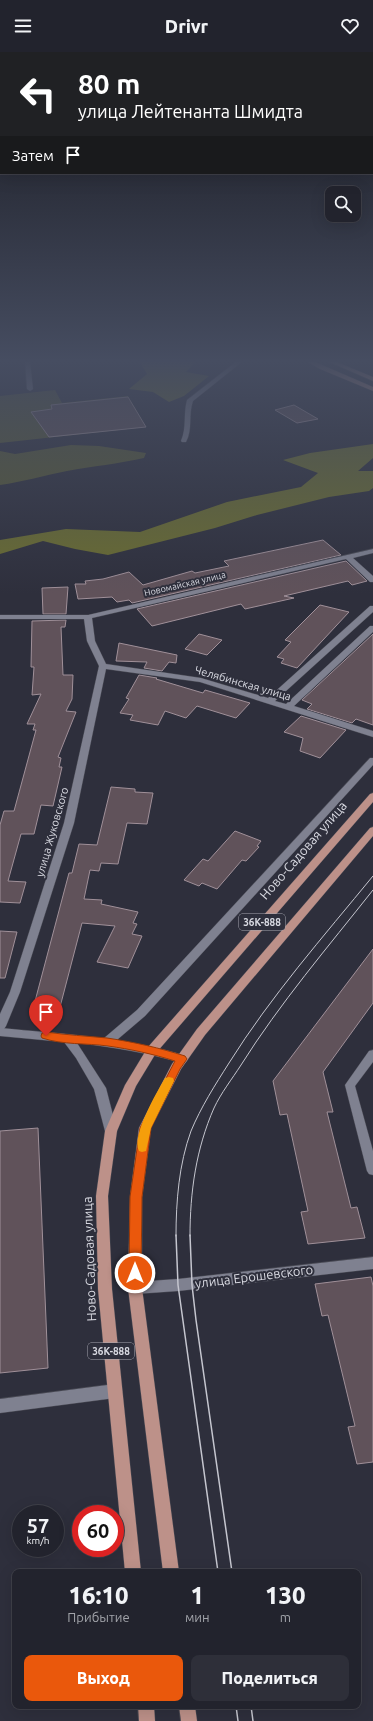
<!DOCTYPE html>
<html lang="ru">
<meta charset="utf-8">
<style>
:root{--surface:#22232d;--page:#2e2f39;--text:#f1f3f6;--muted:#a2a4aa;--line:#3f4049;--accent:#ea580c}
body{margin:0;font-family:Ubuntu,sans-serif;background:var(--page);color:var(--text);height:100vh;display:flex;flex-direction:column;font-size:15px;white-space:nowrap}
*{box-sizing:border-box;margin:0}
p{font-size:13px;color:var(--muted)}
.icon{flex:none;width:22px;height:22px;fill:none;stroke:currentColor;stroke-width:2;stroke-linecap:round;stroke-linejoin:round}
.map{position:relative;flex:1;overflow:hidden}
.drawer{position:absolute;left:12px;top:1517px;width:349px;height:140px;display:flex;flex-direction:column;background:var(--surface);border-radius:8px;box-shadow:0 4px 16px #0002,0 0 0 1px var(--line)}
.drawer>*{flex:none}
.top-card{position:absolute;left:0px;top:0px;width:373px;height:122px;box-shadow:0 4px 16px #0002,0 0 0 1px var(--line);background:#202124;color:#fff;overflow:hidden}
.controls{position:absolute;left:325px;top:134px;display:grid;gap:8px}
.controls a{display:grid;place-items:center;width:36px;height:36px;border-radius:8px;background:var(--surface);box-shadow:0 4px 16px #0002,0 0 0 1px var(--line);font-size:20px}
.speed{position:absolute;left:12px;top:1453px;display:flex;gap:8px;font-size:20px;font-weight:700;text-align:center}
.speed>*{display:grid;place-content:center;width:52px;height:52px;border-radius:50%;background:var(--surface);box-shadow:0 4px 16px #0002,0 0 0 1px var(--line);line-height:1}
.speed small{font-size:10px;font-weight:400}
.speed .limit{border:6px solid #d22;background:#fff;color:#111}
.pin{position:absolute;display:grid;place-items:center;width:34px;height:34px;color:#fff;margin:-41px -17px;border-radius:50% 50% 50% 0;rotate:-45deg;box-shadow:0 0 4px #0007}
.pin .icon{rotate:45deg}
.me{position:absolute;width:44px;margin:-22px;rotate:0deg;stroke-linejoin:round;filter:drop-shadow(0 0 3px #0008)}
.turn{display:flex;align-items:center;gap:14px;height:84px;padding:0 12px;font-size:18px}
.turn .icon{width:52px;height:52px;stroke-width:2.5}
.turn b{display:block;font-size:28px;line-height:34px}
.then{display:flex;align-items:center;height:38px;padding:0 12px;background:#0003;gap:8px;font-size:15px}
.eta{display:flex;justify-content:space-evenly;align-items:center;height:68px;text-align:center}
.eta b{font-size:24px;font-weight:800;line-height:28px}
.button{display:flex;gap:8px;margin-top:auto;padding:8px 12px}
.button a{flex:1;height:46px;border-radius:8px;background:var(--accent);color:#fff;font-size:16px;font-weight:800;line-height:46px;text-align:center}
.button a+a{background:var(--page);color:var(--text)}
header{display:flex;justify-content:space-between;align-items:center;height:52px;padding:0 12px;background:var(--surface);font-size:18px;font-weight:800}
.map>svg:first-child{display:block}
</style>
<header><svg class="icon" aria-label="menu" viewBox="0 0 24 24"><path d="M4 6h16M4 12h16M4 18h16"/></svg>Drivr<svg class="icon" aria-label="heart" viewBox="0 0 24 24"><path d="M12 20l-8-8c-3-5 5-10 8-4 3-6 11-1 8 4z"/></svg></header>
<div class="map">
<svg width="373" height="1669" viewBox="0 0 373 1669">
<rect width="100%" height="100%" fill="#2e2f3c"/>
<path fill="#565835" d="M55,338L62,351L128,344L146,375L0,391V344Z
M71,393L99,394L146,401L144,406C118,412 93,414 67,419C45,423 23,430 0,433V399L15,402Z"/>
<path fill="#6a6c30" d="M142,309H196L186,320L209,324L184,344L169,350L153,340L129,337L147,322L140,310Z
M373,392V406L358,419H373V436L369,439L329,445L257,463L215,476L108,503L75,497L43,489L0,502V488L66,477L140,480L227,450L301,435L318,421L283,408L310,401Z"/>
<path fill="#60525a" stroke="#a09099" d="M128,345L146,375L49,385L31,360L52,357L51,353Z
M294,353L318,367L297,371L275,358Z
M323,488L341,503L132,551L129,548L117,550L112,545L78,547L75,532H86L85,529L103,527L129,520L143,533L192,519L195,521L229,514L224,509Z
M346,509L367,529L352,533L348,529L284,544L294,546L245,557L241,552L152,574L137,557Z
M68,535L66,562H43L42,536Z
M320,553L349,560L297,616L281,611L284,607L277,605L291,590L285,588Z
M66,568L65,575H61L63,623H73L72,647L66,659L76,660L58,705L61,706L59,715H62L53,754L41,753L34,782H21L8,829L26,830L20,851L0,850V773L4,759H14L36,678H33L35,672H27L41,642L32,643L34,615H31L32,569Z
M199,582L222,588L207,603L185,597Z
M373,582V673L356,667L352,671L307,657L312,652L302,648Z
M119,591L177,603L176,611L169,610L162,619L144,616L147,610L116,609Z
M139,623L157,626L156,627L203,641L205,638L250,651L236,666L197,654L186,666L165,659L158,673L130,668L133,663L120,661L129,647L126,646Z
M301,664L346,678L320,706L300,699L303,686L284,680Z
M111,735L135,737V740L153,741L147,772L127,771L118,812L101,811L99,819L90,818L84,847L102,848L101,852L138,860L133,871L137,872L132,882L142,884L128,916L97,910L115,874L82,871L60,955L34,953L69,821H72L79,792L97,793Z
M235,779L261,789L257,794L259,795L246,809L242,808L217,837L202,831L199,834L184,828L203,807L208,809Z
M0,879L17,880L5,926H0Z
M373,897V951L323,1020L333,1060H327L351,1156L357,1155L365,1186L308,1192L301,1160L308,1159L287,1062L280,1063L273,1029Z
M38,1076L48,1316L0,1321V1079Z
M371,1225L373,1234V1410L357,1412L348,1375L355,1374L328,1263L322,1264L315,1232Z"/>
<g fill="none" stroke-linecap="round" stroke-linejoin="round">
<g stroke="#494a54" stroke-width="1">
<path id="service" d="M25,309H30L33,337L30,339L27,337Z
M237,309H243L193,349C188,363 193,377 186,390H182L181,389C187,375 183,363 187,348Z
M370,706H373V713L145,964L111,993H103L102,990L103,987L137,958Z
M373,998V1010L355,1034L373,1099V1123L369,1122L367,1119L345,1033L369,999Z"/>
</g>
<g stroke="#494a54" stroke-width="1">
<path id="minor" d="M373,497V501L353,506L373,524V530H370L346,507L92,566L95,589L106,612L201,626L268,646L370,554H373V560L275,649L286,652L370,574H373V580L294,654L373,679V685L200,630L106,617L74,771L20,940L6,974L4,977L0,978V962L10,940L64,771L99,614L87,589L84,567H0V563H88Z
M373,1205V1217L178,1239L135,1242L130,1240L128,1236L130,1232L135,1230L178,1227Z
M115,1332L120,1334L122,1339L120,1344L115,1346L0,1361V1347Z"/>
</g>
<g stroke="#494a54" stroke-width="1">
<path id="tertiary" d="M0,976C63,982 125,985 186,1004L188,1007L186,1010L182,1011C148,1001 113,995 77,991L106,1036L117,1079L115,1082L111,1084L107,1082L105,1079L94,1037L76,1006L64,990L0,984Z"/>
</g>
<g stroke="#494a54" stroke-width="1">
<path id="primary" d="M306,309H313L373,335V339L320,317Z
M327,309H334L373,325V329Z
M373,741V750L156,1001L136,1034L117,1079L108,1144L112,1237L141,1520H125L98,1237L96,1144L105,1079L125,1033L148,995L370,742Z
M373,775V784L205,983L181,1017L151,1076L142,1145V1236L179,1520H163L128,1236L130,1145L139,1076L172,1012L197,977L370,776Z
M138,1654H154L155,1669H139Z
M179,1654H195L197,1669H181Z"/>
</g>
<use href="#service" fill="#7f8190" fill-rule="evenodd"/>
<use href="#minor" fill="#7f8190" fill-rule="evenodd"/>
<use href="#tertiary" fill="#7f8190" fill-rule="evenodd"/>
<use href="#primary" fill="#bd9189" fill-rule="evenodd"/>
<path stroke="#c5c6cf" stroke-width="1" d="M176,1184C176,1149 179,1112 191,1079C201,1055 215,1033 229,1011C271,944 323,885 373,824
M190,1184C190,1140 196,1097 214,1056C221,1041 232,1027 241,1013C280,951 328,895 373,838"/>
<path stroke="#c5c6cf" stroke-width="1.5" d="M176,1183L178,1233L218,1520
M190,1183L192,1233L196,1268L232,1520
M236,1654L238,1669
M251,1654L253,1669"/>
</g>
<linearGradient id="sky" x2="0" y2="1"><stop stop-color="#191a21"/><stop offset="0.57" stop-color="#464d61"/><stop offset="1" stop-color="#464d61" stop-opacity="0"/></linearGradient>
<rect width="373" height="542" fill="url(#sky)"/>
<path fill="#ea580c" stroke="#983908" d="M46,980C66,983 87,984 107,986C134,990 160,996 185,1004L187,1007L180,1017L151,1076L142,1145L141,1221L140,1224L135,1226L131,1224L129,1221L130,1145L140,1076L175,1009C153,1002 130,997 108,994C86,991 63,993 42,986L41,984L42,981Z"/>
<path fill="#f59e0b" d="M169,1025L173,1026L174,1029L151,1076L146,1099L142,1100L139,1099C131,1084 157,1040 165,1026Z"/>
<g text-anchor="middle" stroke-width="4" stroke-linejoin="round" paint-order="stroke">
<g font-size="9" fill="#d9dae2" stroke="#2e2f3c">
<text transform="translate(185 532) rotate(-13)" y="3">Новомайская улица</text>
</g>
<g fill="#2e2f3c" stroke="#a6a7b0" stroke-width="1">
<rect x="239" y="862" width="46" height="16" rx="3"/>
<rect x="88" y="1291" width="46" height="16" rx="3"/>
</g>
<g font-size="10" font-weight="bold" fill="#d9dae2">
<text x="262" y="874">36К-888</text>
<text x="111" y="1303">36К-888</text>
</g>
<g font-size="11" fill="#d9dae2" stroke="#2e2f3c">
<text transform="translate(243 631) rotate(16)" y="4">Челябинская улица</text>
<text transform="translate(52 780) rotate(-74)" y="4">улица Жуковского</text>
</g>
<g font-size="13" fill="#d9dae2" stroke="#2e2f3c">
<text transform="translate(303 798) rotate(-49)" y="5">Ново-Садовая улица</text>
<text transform="translate(89 1207) rotate(-92)" y="5">Ново-Садовая улица</text>
<text transform="translate(254 1224) rotate(-7)" y="5">улица Ерошевского</text>
</g>
</g>
</svg>
<div class="controls">
<a><svg class="icon" aria-label="search" viewBox="0 0 24 24"><circle cx="10" cy="10" r="6"/><path d="M15 15l6 6"/></svg></a>
</div>
<div class="speed"><div>57<small>km/h</small></div><div class="limit">60</div></div>
<div class="pin" style="left:46px;top:984px;background:#d93025"><svg class="icon" aria-label="arrive" viewBox="0 0 24 24"><path d="M6 21V4h12l-3 4 3 4H6"/></svg></div>
<svg class="me" style="left:135px;top:1221px" viewBox="-20 -20 40 40"><circle r="17" fill="#ea580c" stroke="#fff" stroke-width="3"/><path d="M0-11L8 9 0 5-8 9z" fill="#fff"/></svg>
<div class="top-card">
<div class="turn"><svg class="icon" aria-label="left" viewBox="0 0 24 24"><path d="M17 20v-9H6M10 6l-5 5 5 5"/></svg><div><b>80 m</b>улица Лейтенанта Шмидта</div></div>
<div class="then">Затем<svg class="icon" aria-label="arrive" viewBox="0 0 24 24"><path d="M6 21V4h12l-3 4 3 4H6"/></svg></div>
</div>
<section class="drawer">
<div class="eta">
<div><b>16:10</b><p>Прибытие</p></div>
<div><b>1</b><p>мин</p></div>
<div><b>130</b><p>m</p></div>
</div>
<div class="button"><a>Выход</a><a>Поделиться</a></div>
</section>
</div>
